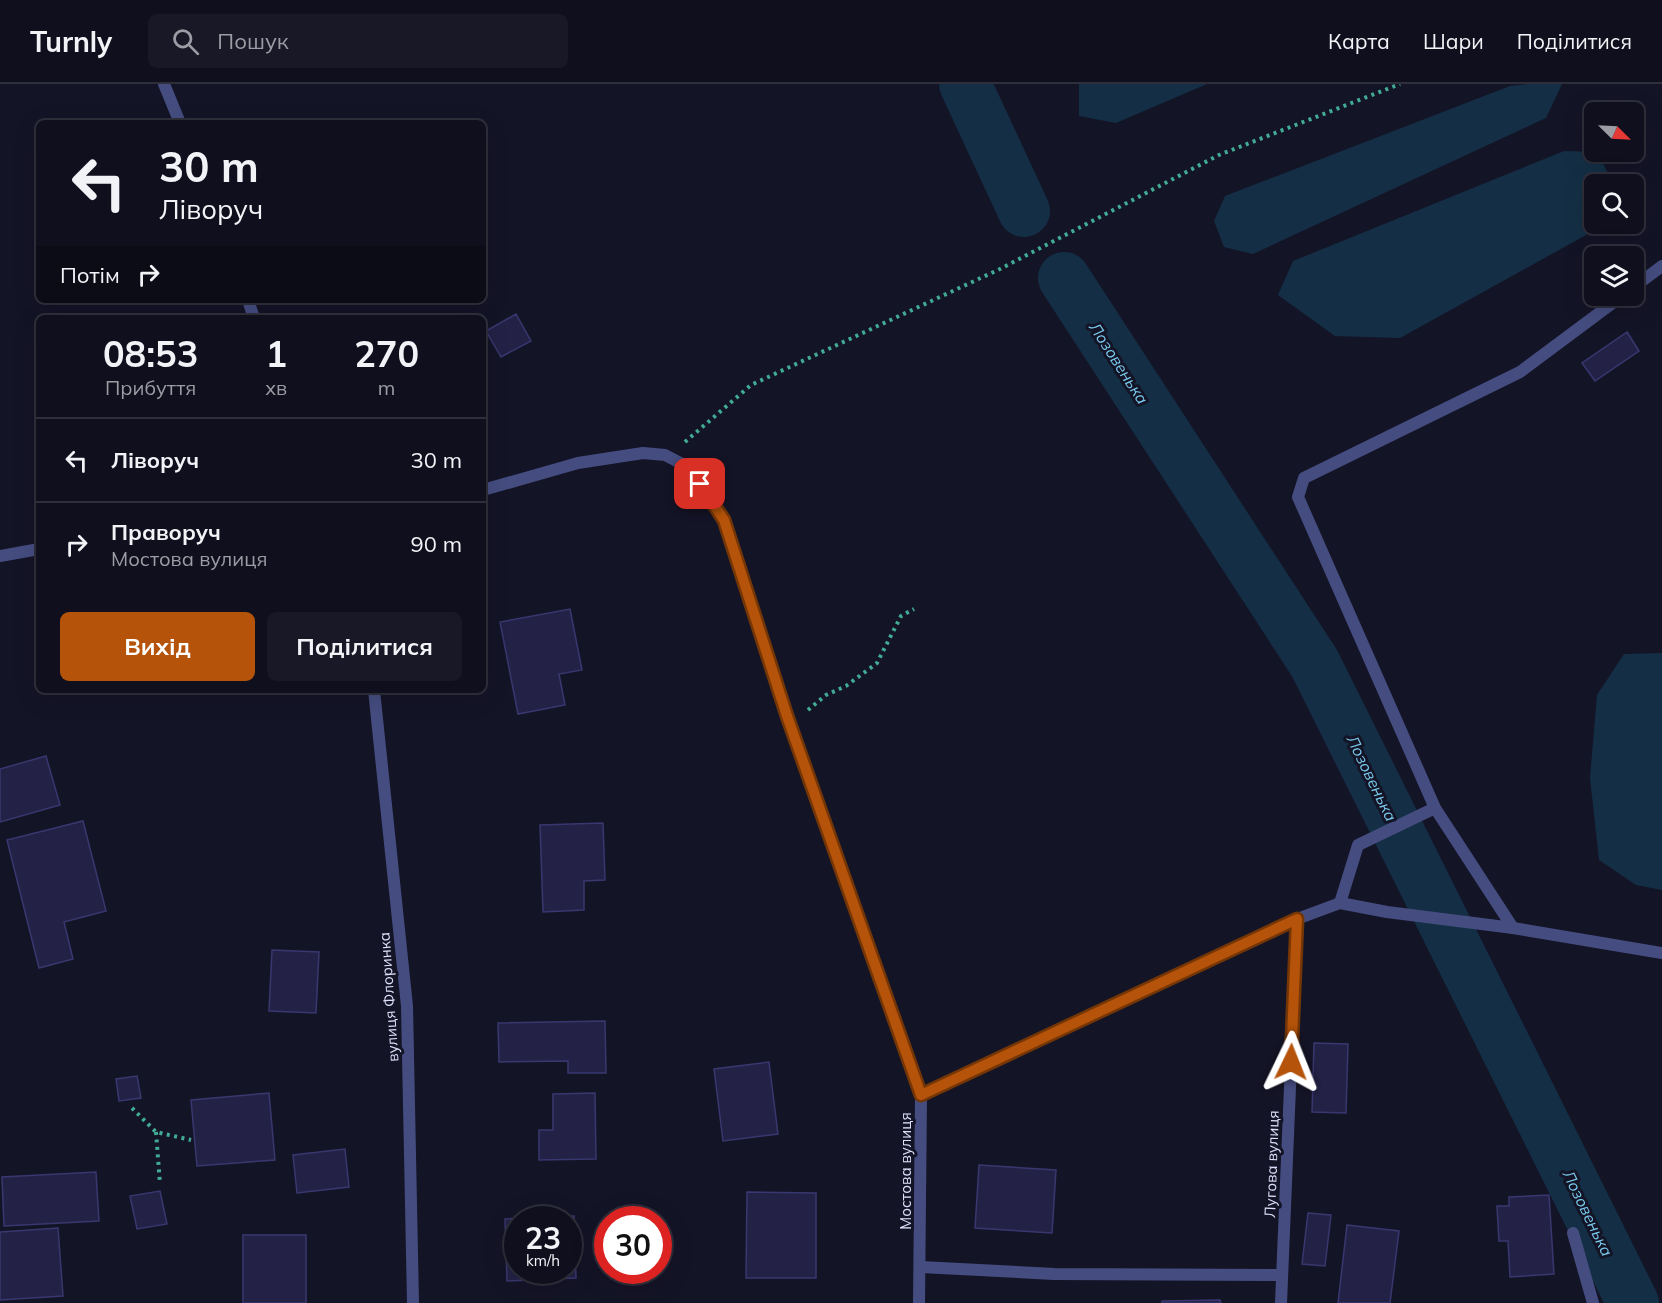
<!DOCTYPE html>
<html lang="uk">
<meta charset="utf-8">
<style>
:root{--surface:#0f0f1d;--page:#181826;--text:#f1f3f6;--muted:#9b9ca4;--line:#2f2f3b;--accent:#b45309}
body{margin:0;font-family:Mulish,sans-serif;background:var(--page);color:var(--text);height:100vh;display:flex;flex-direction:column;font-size:22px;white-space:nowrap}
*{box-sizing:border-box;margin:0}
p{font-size:20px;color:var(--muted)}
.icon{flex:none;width:33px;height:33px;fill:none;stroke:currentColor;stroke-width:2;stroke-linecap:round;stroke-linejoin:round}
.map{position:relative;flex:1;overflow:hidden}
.sheet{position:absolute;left:36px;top:231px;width:450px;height:378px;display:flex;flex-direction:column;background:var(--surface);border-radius:9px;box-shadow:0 6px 24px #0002,0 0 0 2px var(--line)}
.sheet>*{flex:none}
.guide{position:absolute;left:36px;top:36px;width:450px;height:183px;border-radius:9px;box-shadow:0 6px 24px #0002,0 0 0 2px var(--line);background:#0f0f1d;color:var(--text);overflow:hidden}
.needle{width:39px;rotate:114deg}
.controls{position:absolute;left:1584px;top:18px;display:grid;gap:12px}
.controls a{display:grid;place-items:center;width:60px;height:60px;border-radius:9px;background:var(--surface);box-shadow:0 6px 24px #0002,0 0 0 2px var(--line);font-size:30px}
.speed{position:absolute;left:504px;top:1122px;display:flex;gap:12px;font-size:30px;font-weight:700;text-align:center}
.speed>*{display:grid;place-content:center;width:78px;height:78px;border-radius:50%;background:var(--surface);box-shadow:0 6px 24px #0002,0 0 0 2px var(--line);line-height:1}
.speed small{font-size:15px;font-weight:400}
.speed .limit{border:9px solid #d22;background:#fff;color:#111}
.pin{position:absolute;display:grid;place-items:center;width:51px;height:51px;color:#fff;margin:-26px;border-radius:12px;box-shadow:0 3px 9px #0006}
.me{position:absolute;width:66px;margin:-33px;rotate:2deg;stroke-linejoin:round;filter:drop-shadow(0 0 4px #0008)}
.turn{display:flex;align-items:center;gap:21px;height:126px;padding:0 24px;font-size:27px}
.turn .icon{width:78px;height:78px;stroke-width:2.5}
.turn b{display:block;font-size:42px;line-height:51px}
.then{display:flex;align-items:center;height:57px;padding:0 24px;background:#0003;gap:12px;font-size:22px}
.eta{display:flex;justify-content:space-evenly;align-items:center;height:102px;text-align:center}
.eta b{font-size:36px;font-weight:700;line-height:42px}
.button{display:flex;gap:12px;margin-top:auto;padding:12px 24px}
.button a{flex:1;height:69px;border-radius:9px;background:var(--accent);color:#fff;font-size:24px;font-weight:700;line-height:69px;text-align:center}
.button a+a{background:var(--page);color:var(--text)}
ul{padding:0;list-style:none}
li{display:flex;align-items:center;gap:18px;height:84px;padding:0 24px;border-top:2px solid var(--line)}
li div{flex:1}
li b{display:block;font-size:22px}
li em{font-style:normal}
header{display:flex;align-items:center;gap:36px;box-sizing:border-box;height:84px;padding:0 30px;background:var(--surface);border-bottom:2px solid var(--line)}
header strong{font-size:28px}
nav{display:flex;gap:33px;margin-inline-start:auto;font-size:21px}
.search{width:420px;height:54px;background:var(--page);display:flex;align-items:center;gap:15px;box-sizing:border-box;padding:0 21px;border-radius:9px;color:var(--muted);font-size:22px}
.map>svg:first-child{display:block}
</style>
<header>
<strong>Turnly</strong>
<div class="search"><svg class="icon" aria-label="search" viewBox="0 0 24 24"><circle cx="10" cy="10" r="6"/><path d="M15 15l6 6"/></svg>Пошук</div>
<nav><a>Карта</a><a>Шари</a><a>Поділитися</a></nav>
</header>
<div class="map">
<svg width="1662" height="1219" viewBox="0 0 1662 1219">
<rect width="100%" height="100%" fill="#141427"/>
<path fill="#142f45" d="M1079,0H1207L1116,39L1079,32Z
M1528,0H1562L1546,34L1253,170L1224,163L1214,137L1225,112L1510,2Z
M1564,67L1598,68L1613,100H1594V140H1606L1400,254L1335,252L1278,211L1293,177Z
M1662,569V806L1636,801L1599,776L1590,694L1597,611L1624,570Z"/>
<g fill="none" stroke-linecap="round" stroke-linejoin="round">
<path stroke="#142f45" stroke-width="52" d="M965,0L1024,127
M1064,194L1315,580L1633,1219"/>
</g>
<path fill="#232246" stroke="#39376f" stroke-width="1.5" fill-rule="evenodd" d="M516,230L531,257L501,273L486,247Z
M1627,248L1639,267L1595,297L1582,279Z
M570,525L582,586L559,590L565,621L518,630L500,538Z
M46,672L60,721L0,738V685Z
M83,737L106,827L64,838L73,875L39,884L7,756Z
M603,739L605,796L584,797V826L543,828L540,741Z
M272,866L319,868L316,929L269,927Z
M605,937L606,989H568V977L499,978L498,939Z
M1314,959L1348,960L1346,1029L1312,1028Z
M769,978L778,1050L723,1057L714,985Z
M137,992L141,1014L119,1017L116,995Z
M269,1009L275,1076L197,1082L191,1016Z
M595,1009L596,1075L539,1076V1046H553V1010Z
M345,1065L349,1103L297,1109L293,1071Z
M979,1081L1056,1086L1052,1149L975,1144Z
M96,1088L99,1137L4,1142L2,1093Z
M160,1107L167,1140L137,1145L130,1112Z
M747,1108L816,1109V1194H746Z
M1549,1111L1554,1190L1510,1193L1508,1157H1499L1497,1122H1509V1113Z
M1308,1129L1331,1131L1325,1182L1302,1180Z
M574,1132L576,1194L507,1197L505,1135ZM518,1136H568V1186H518Z
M1347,1141L1399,1147L1390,1219H1338Z
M58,1144L63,1212L0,1216V1148Z
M243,1151H306V1219H243Z
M1220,1216L1221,1219H1162V1217Z"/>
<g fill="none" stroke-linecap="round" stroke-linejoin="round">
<path stroke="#41ac93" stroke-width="4" stroke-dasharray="3 4.5" stroke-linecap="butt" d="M685,358L751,301L1000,185L1219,71L1400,0
M808,626L826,611L846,602L877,579L901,532L914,525
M132,1024L156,1048L191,1056
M156,1048L160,1100"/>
<path stroke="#454d80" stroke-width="12" d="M1634,203L1662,182
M1340,819L1358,761L1435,724
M1513,844L1435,724L1298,413L1304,394L1520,288L1622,212
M1573,1149L1593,1219"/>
<path stroke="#454d80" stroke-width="12" d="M164,0L180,39
M248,216L254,234
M483,406L578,379L643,369L665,371L688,383L724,436L787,632L921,1011L919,1219
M0,472L39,465
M374,606L407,922L413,1219
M921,1011L1297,835L1340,819L1387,828L1513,844L1662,869
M921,1183L1054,1190L1282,1191
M1281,1219L1297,835"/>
</g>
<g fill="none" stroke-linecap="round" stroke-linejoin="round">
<g stroke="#753606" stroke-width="15">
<path id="route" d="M700,400L724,436L787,632L921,1011L1297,835L1291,978"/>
</g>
<use href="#route" stroke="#b45309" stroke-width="10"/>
</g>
<g text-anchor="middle" stroke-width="6" stroke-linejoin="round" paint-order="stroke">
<g font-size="15" fill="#dee0fb" stroke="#141427">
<text transform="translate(389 913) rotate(-94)" y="5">вулиця Флоринка</text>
<text transform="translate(1272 1080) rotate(-88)" y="5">Лугова вулиця</text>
<text transform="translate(906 1087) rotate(-90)" y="5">Мостова вулиця</text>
</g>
<g font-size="16" font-style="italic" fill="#7acbed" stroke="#141427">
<text transform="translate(1119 279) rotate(57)" y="6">Лозовенька</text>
<text transform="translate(1372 694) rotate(64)" y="6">Лозовенька</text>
<text transform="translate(1588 1129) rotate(64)" y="6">Лозовенька</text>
</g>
</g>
</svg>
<div class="controls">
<a><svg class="needle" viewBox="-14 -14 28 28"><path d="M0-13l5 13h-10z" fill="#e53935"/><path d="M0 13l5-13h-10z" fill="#9b9ca4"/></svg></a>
<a><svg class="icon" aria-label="search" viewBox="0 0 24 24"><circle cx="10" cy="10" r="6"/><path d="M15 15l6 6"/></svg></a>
<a><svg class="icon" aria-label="layers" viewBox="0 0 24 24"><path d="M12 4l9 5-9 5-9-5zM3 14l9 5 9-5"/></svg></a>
</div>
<div class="speed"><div>23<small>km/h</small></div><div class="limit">30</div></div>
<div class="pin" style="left:700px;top:400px;background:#d93025"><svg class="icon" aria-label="arrive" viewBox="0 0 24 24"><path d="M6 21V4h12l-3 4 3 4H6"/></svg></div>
<svg class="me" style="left:1291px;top:978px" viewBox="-20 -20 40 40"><path d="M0-17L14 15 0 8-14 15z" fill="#b45309" stroke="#fff" stroke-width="4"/></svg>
<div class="guide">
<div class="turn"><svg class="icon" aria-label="left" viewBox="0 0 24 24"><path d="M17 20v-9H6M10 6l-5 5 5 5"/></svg><div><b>30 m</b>Ліворуч</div></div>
<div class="then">Потім<svg class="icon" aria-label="right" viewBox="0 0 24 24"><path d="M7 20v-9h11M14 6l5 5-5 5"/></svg></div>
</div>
<section class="sheet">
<div class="eta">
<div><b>08:53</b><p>Прибуття</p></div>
<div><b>1</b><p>хв</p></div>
<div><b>270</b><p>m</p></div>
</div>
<ul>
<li><svg class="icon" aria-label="left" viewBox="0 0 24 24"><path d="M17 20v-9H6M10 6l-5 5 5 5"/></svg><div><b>Ліворуч</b></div><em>30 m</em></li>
<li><svg class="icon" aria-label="right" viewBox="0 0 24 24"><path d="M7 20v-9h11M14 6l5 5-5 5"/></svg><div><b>Праворуч</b><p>Мостова вулиця</p></div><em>90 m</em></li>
</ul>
<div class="button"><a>Вихід</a><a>Поділитися</a></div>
</section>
</div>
